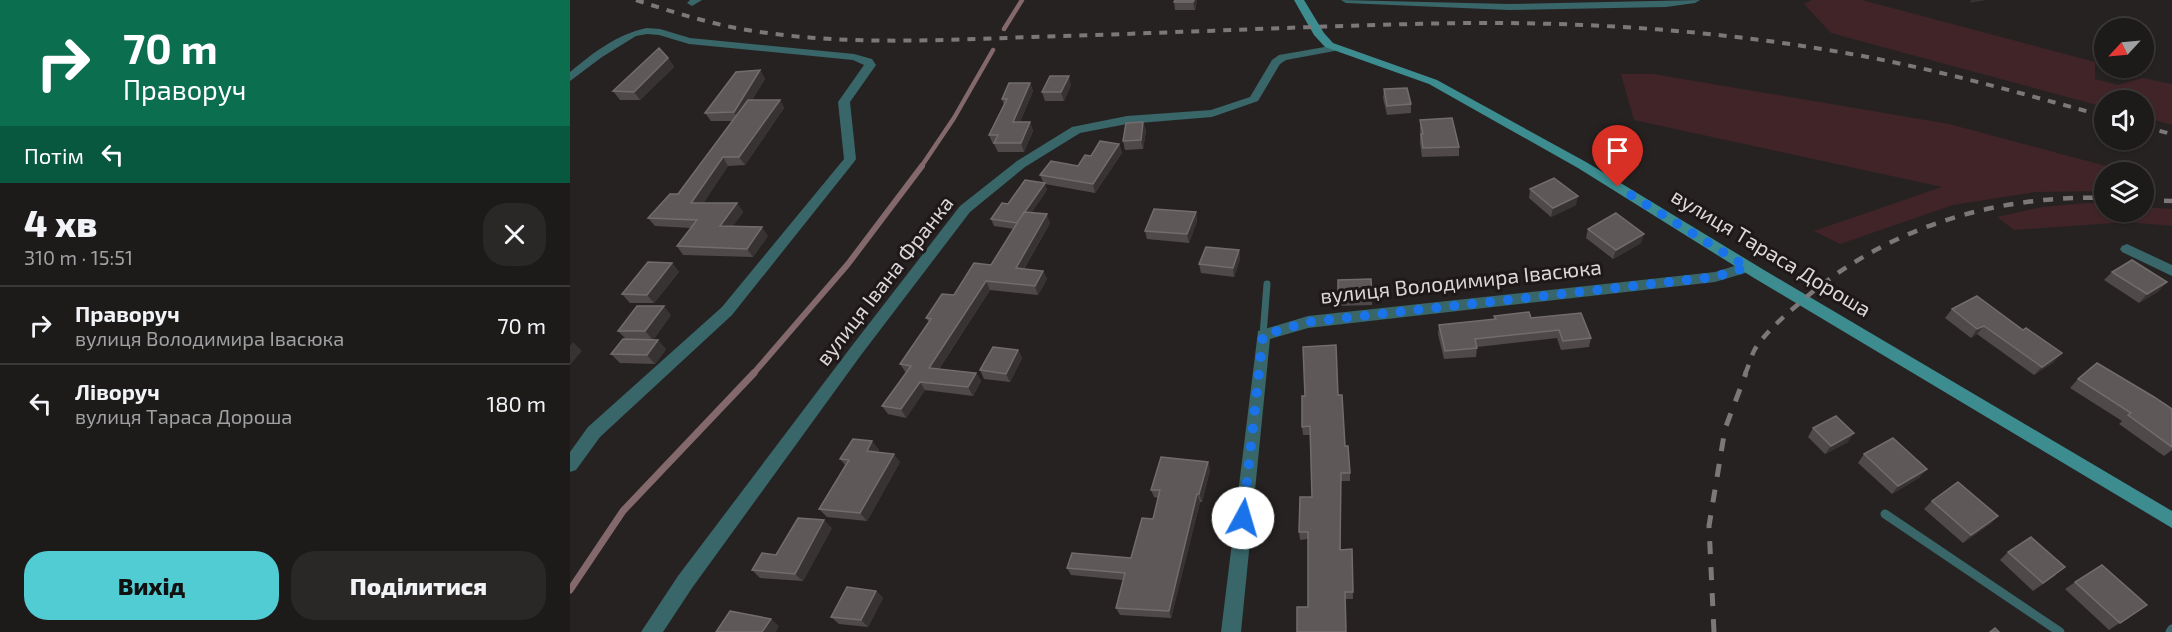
<!DOCTYPE html>
<html lang="uk">
<meta charset="utf-8">
<style>
:root{--surface:#1d1a1a;--page:#2a2727;--text:#f1f3f6;--muted:#a0a1a2;--line:#3b3839;--accent:#51ccd2}
body{margin:0;font-family:"Exo 2",sans-serif;background:var(--page);color:var(--text);height:100vh;display:flex;flex-direction:column;font-size:22px;white-space:nowrap}
*{box-sizing:border-box;margin:0}
p{font-size:20px;color:var(--muted)}
.icon{flex:none;width:33px;height:33px;fill:none;stroke:currentColor;stroke-width:2;stroke-linecap:round;stroke-linejoin:round}
.map{position:relative;flex:1;overflow:hidden}
.sheet{display:flex;flex-direction:column;background:var(--surface);width:570px}
.sheet>*{flex:none}
.top-card{background:#0b6e4f;color:#fff;overflow:hidden}
.needle{width:39px;rotate:244deg}
.controls{position:absolute;left:1524px;top:18px;display:grid;gap:12px}
.controls a{display:grid;place-items:center;width:60px;height:60px;border-radius:50%;background:var(--surface);box-shadow:0 2px 4px #0004,0 0 0 2px var(--line);font-size:30px}
.pin{position:absolute;display:grid;place-items:center;width:51px;height:51px;color:#fff;margin:-62px -26px;border-radius:50% 50% 50% 0;rotate:-45deg;box-shadow:0 0 6px #0007}
.pin .icon{rotate:45deg}
.me{position:absolute;width:66px;margin:-33px;rotate:6deg;stroke-linejoin:round;filter:drop-shadow(0 0 4px #0008)}
.turn{display:flex;align-items:center;gap:21px;height:126px;padding:0 24px;font-size:27px}
.turn .icon{width:78px;height:78px;stroke-width:2.5}
.turn b{display:block;font-size:42px;line-height:51px}
.then{display:flex;align-items:center;height:57px;padding:0 24px;background:#0003;gap:12px;font-size:22px}
.round{display:grid;place-items:center;flex:none;width:63px;height:63px;border-radius:24px;background:var(--page)}
.summary{display:flex;align-items:center;justify-content:space-between;height:102px;padding:0 24px}
h1{font-size:36px;font-weight:800;line-height:45px}
.button{display:flex;gap:12px;margin-top:auto;padding:12px 24px}
.button a{flex:1;height:69px;border-radius:24px;background:var(--accent);color:#111;font-size:24px;font-weight:800;line-height:69px;text-align:center}
.button a+a{background:var(--page);color:var(--text)}
ul{padding:0;list-style:none}
li{display:flex;align-items:center;gap:18px;height:78px;padding:0 24px;border-top:2px solid var(--line)}
li div{flex:1}
li b{display:block;font-size:22px}
li em{font-style:normal}
main{display:flex;flex:1;min-height:0}
.map>svg:first-child{display:block}
</style>
<main>
<section class="sheet">
<div class="top-card">
<div class="turn"><svg class="icon" aria-label="right" viewBox="0 0 24 24"><path d="M7 20v-9h11M14 6l5 5-5 5"/></svg><div><b>70 m</b>Праворуч</div></div>
<div class="then">Потім<svg class="icon" aria-label="left" viewBox="0 0 24 24"><path d="M17 20v-9H6M10 6l-5 5 5 5"/></svg></div>
</div>
<div class="summary"><div><h1>4 хв</h1><p>310 m · 15:51</p></div><a class="round"><svg class="icon" aria-label="close" viewBox="0 0 24 24"><path d="M6 6l12 12M18 6L6 18"/></svg></a></div>
<ul>
<li><svg class="icon" aria-label="right" viewBox="0 0 24 24"><path d="M7 20v-9h11M14 6l5 5-5 5"/></svg><div><b>Праворуч</b><p>вулиця Володимира Івасюка</p></div><em>70 m</em></li>
<li><svg class="icon" aria-label="left" viewBox="0 0 24 24"><path d="M17 20v-9H6M10 6l-5 5 5 5"/></svg><div><b>Ліворуч</b><p>вулиця Тараса Дороша</p></div><em>180 m</em></li>
</ul>
<div class="button"><a>Вихід</a><a>Поділитися</a></div>
</section>
<div class="map">
<svg width="1602" height="632" viewBox="0 0 1602 632">
<rect width="100%" height="100%" fill="#272222"/>
<path fill="#402428" d="M1242,0H1292L1525,62V79L1548,85L1572,78L1602,84V125L1574,117V100H1534V107L1261,33L1234,4Z
M1051,74H1083L1379,124L1536,166L1551,172H1534V191L1465,192L1383,205L1270,244L1244,231L1372,187L1064,120Z
M1517,203L1534,204V212H1574V207L1602,209V226L1557,222L1444,230L1427,217L1472,207Z"/>
<g fill="none" stroke-linecap="round" stroke-linejoin="round">
<path stroke="#84696c" stroke-width="4.5" d="M434,29L452,0
M351,167L384,118L423,50"/>
<path stroke="#84696c" stroke-width="6" d="M183,374L278,264L352,166"/>
<path stroke="#84696c" stroke-width="7" d="M0,590L53,511L184,373"/>
<path stroke="#386669" stroke-width="7" d="M693,335L697,284"/>
<path stroke="#386669" stroke-width="9" d="M1315,514L1490,632
M1600,632L1602,629"/>
<path fill="#386669" fill-rule="evenodd" d="M120,0H132L122,6L117,3Z
M771,0L939,4L1130,0L1125,3L1096,7L939,10L776,3Z
M77,28L90,29L120,38L284,54L302,59L306,65L280,102L286,159L284,162L162,315L30,437L6,470L0,472V452L18,427L152,307L274,159L268,102L294,65L283,60L119,44L89,35L77,34L66,36L32,57L0,81V72C23,53 47,34 77,28Z
M766,45L770,46V50L716,60L710,64L688,101L642,117L557,124L510,133L455,167L400,212L291,355L122,588L93,632H71L108,576L281,347L390,206L447,161L502,127L557,116L641,110L680,97L702,60L709,55Z
M1557,244L1602,265V276L1552,252L1550,249L1552,246Z
M1177,262L1184,267L1182,271L1145,282L738,328L700,339L671,632H651L688,331L738,316L1145,272Z"/>
<path fill="#3c8c90" fill-rule="evenodd" d="M724,0H734L754,33L763,43L867,80L1016,162L1194,270L1602,511V528L1184,278L1008,168L859,84L755,47L744,35Z"/>
<path stroke="#7c7778" stroke-width="4" stroke-dasharray="8 8" stroke-linecap="butt" d="M66,0C99,11 132,21 166,28C274,48 385,39 493,36C627,32 761,25 895,23C1024,22 1154,31 1281,54C1366,69 1450,93 1534,116
M1574,127L1602,134"/>
<path stroke="#7c7778" stroke-width="4.5" stroke-dasharray="10 10" stroke-linecap="butt" d="M1574,200L1602,201
M1175,374C1179,366 1181,356 1185,349C1197,330 1217,314 1233,300C1316,228 1425,195 1534,198"/>
<path stroke="#7c7778" stroke-width="5" stroke-dasharray="13 13" stroke-linecap="butt" d="M1144,632L1139,526L1155,429L1176,373"/>
</g>
<path fill="#4f494a" d="M627,0L625,10H605L604,2Z
M98,58L104,67L70,100H50L43,91Z
M190,70L195,79L182,100H210L214,108L175,165L158,166L133,203H167L173,212L162,227L198,236L183,257L113,255L107,246L121,228L85,226L78,218L108,194L163,121H141L135,113Z
M460,83L463,91L450,122H460L463,131L454,152H428L424,144H423L419,135L434,105L432,99Z
M501,85L494,101H475L472,92Z
M814,89L841,104V113L817,115L813,98Z
M850,120L889,147V156L852,157L850,143Z
M573,122L576,131L573,149L555,150L553,141Z
M549,144L552,153L525,193L475,184L477,190L461,213L480,223L454,269L473,271L477,279L468,295L420,290L369,369L406,373L411,381L403,396L355,390L336,418L318,414L312,406L336,373L330,364L359,322L356,318L421,265L444,229L424,226L421,219L438,204L473,182L470,175L508,166L521,156Z
M960,189L1006,205L981,217L959,198Z
M626,212L627,221L619,243L577,239L575,231Z
M1018,229L1071,243L1043,259L1016,238Z
M669,250L670,259L664,277L631,273L629,264Z
M102,263L109,272L84,303H60L52,294Z
M1542,272L1589,291L1569,303L1534,280Z
M801,279L802,305L768,306V280Z
M1382,309L1453,330L1484,362L1464,375L1407,334L1401,338L1375,318Z
M101,315L83,340L96,349L85,364L50,363L41,354L56,339L48,331Z
M924,316L961,318L1021,338L1019,347L991,350L987,338L907,347L906,357L874,359L868,334L869,325L924,320Z
M448,350L452,358L440,382L414,379L410,370Z
M1508,379L1602,409V450L1594,456L1549,424L1552,421L1500,388Z
M768,395L775,446L780,473V481H771V550L782,549L783,599H775L738,607V539L730,540L729,532L742,497L740,435H733L732,427Z
M1243,428L1278,442L1255,454L1238,437Z
M302,441L309,450L307,452L330,462L297,521L257,517L249,509L275,465L270,459Z
M1294,454L1350,477L1322,494L1288,463Z
M638,462L640,470L632,502H630L601,618L550,615L546,608L553,580L501,575L497,568L561,558L583,519L588,498L584,497L581,490Z
M1362,501L1428,516L1420,524L1393,543L1354,509Z
M262,528L233,581L190,578L182,570L206,555Z
M1438,552L1486,575L1463,591L1430,560Z
M1505,582L1577,605L1539,630L1495,589Z
M306,591L313,598L298,627L269,624L261,617Z"/>
<path fill="#383333" d="M624,0H627L625,10L623,2Z
M1401,0H1416L1400,3Z
M98,58L104,67L70,100L64,92Z
M190,70L195,79L169,120L164,112Z
M499,76L501,85L494,101L491,92Z
M460,83L463,91L446,131L443,122Z
M210,100L214,108L175,165L169,157Z
M460,122L463,131L454,152L451,143Z
M573,122L576,131L573,149L571,140Z
M549,144L552,153L525,193L523,184Z
M153,157L158,166L128,212L121,203Z
M475,183L477,190L450,230L447,223Z
M1008,196L1006,205L981,217L983,208Z
M167,203L173,212L157,235L150,226Z
M626,212L627,221L619,243L617,234Z
M477,214L480,223L449,277L446,268Z
M192,227L198,236L183,257L177,249Z
M1074,234L1071,243L1043,259L1046,250Z
M669,250L670,259L664,277L663,268Z
M102,263L109,272L84,303L77,295Z
M473,271L477,279L468,295L465,286Z
M416,281L420,290L364,376L359,368Z
M1597,282L1589,291L1569,303L1577,294Z
M94,306L101,315L83,340L75,331Z
M1414,326L1407,334L1401,338L1407,329Z
M88,340L96,349L85,364L77,355Z
M3,342L12,351L0,365V346Z
M448,350L452,358L440,382L436,374Z
M1492,353L1484,362L1464,375L1472,367Z
M406,373L411,381L403,396L398,387Z
M350,382L355,390L336,418L331,409Z
M1284,433L1278,442L1255,454L1261,446Z
M302,441L309,450L303,459L297,451Z
M324,454L330,462L297,521L290,513Z
M638,462L640,470L632,502L629,494Z
M1357,469L1350,477L1322,494L1328,486Z
M627,494L630,502L601,618L599,611Z
M1428,516L1420,524L1393,543L1401,535Z
M254,520L262,528L233,581L225,574Z
M306,591L313,598L298,627L291,620Z
M201,619L209,626L206,632H192Z"/>
<path fill="#5e5859" stroke="#726c6d" stroke-width="1.5" d="M605,0H624L623,2H604Z
M89,48L98,58L64,92L43,91Z
M190,70L164,112L135,113L166,72Z
M480,76H499L491,92H472Z
M439,83H460L443,122H460L451,143H424L428,135H419L437,99H432Z
M837,88L841,104L817,106L814,89Z
M178,100H210L169,157H153L121,203H167L150,226L192,227L177,249L107,246L127,220L78,218L100,194H108Z
M882,118L889,147L853,148L851,134H853L850,120Z
M573,122L571,140L553,141L556,123Z
M530,141L549,144L523,184L470,175L481,161L508,166L515,155L521,156Z
M984,178L1008,196L983,208L960,189Z
M455,180L475,183L447,223L421,219L432,203L438,204Z
M584,209L626,212L617,234L575,231Z
M454,212L477,214L446,268L473,271L465,286L416,281L359,368L406,373L398,387L350,382L331,409L312,406L341,366L330,364L361,319L356,318L372,294L384,295L404,263L421,265Z
M1046,213L1074,234L1046,250L1018,229Z
M636,247L669,250L663,268L629,264Z
M1562,260L1597,282L1577,294L1542,272Z
M78,262L102,263L77,295L52,294Z
M801,279L802,296L768,297V280Z
M1407,296L1453,330L1456,328L1492,353L1472,367L1414,326L1407,329L1382,309Z
M67,306H94L75,331H48Z
M959,312L961,318L1011,313L1021,338L993,341L989,330L905,339L907,348L875,351L869,325L926,319L924,316Z
M53,339L88,340L77,355L41,354Z
M766,345L768,395H772L775,446H778L780,473H771L770,550L782,549L783,592H775L776,632H727V607H738V532H729L730,497H742L740,426L732,427V396H735L733,347Z
M423,347L448,350L436,374L410,370Z
M1527,363L1584,397L1602,409V447L1558,415L1561,413L1508,379Z
M1266,416L1284,433L1261,446L1243,428Z
M1323,438L1357,469L1328,486L1294,454Z
M283,439L302,441L297,451L324,454L290,513L249,509L279,460L270,459Z
M591,457L638,462L629,494H627L599,611L546,608L555,573L497,568L502,553L561,558L572,518L583,519L590,490H581Z
M1388,482L1428,516L1401,535L1362,501Z
M228,518L254,520L225,574L182,570L192,553L206,555Z
M1461,537L1495,567L1473,583L1438,552Z
M1532,565L1577,605L1550,623L1505,582Z
M277,587L306,591L291,620L261,617Z
M160,611L201,619L192,632H146Z
M1425,628L1429,632H1420Z"/>
<g fill="none" stroke-linecap="round" stroke-linejoin="round">
<path stroke="#1a73e8" stroke-width="10" stroke-dasharray="0 18" d="M673,518L693,335L738,322L1145,277L1177,267L1048,187"/>
</g>
<g text-anchor="middle" stroke-width="6" stroke-linejoin="round" paint-order="stroke">
<g font-size="21" fill="#dcd8d9" stroke="#1e1819">
<text transform="translate(1201 253) rotate(31)" y="7">вулиця Тараса Дороша</text>
<text transform="translate(315 281) rotate(-52)" y="7">вулиця Івана Франка</text>
<text transform="translate(891 282) rotate(-6)" y="7">вулиця Володимира Івасюка</text>
</g>
</g>
</svg>
<div class="controls">
<a><svg class="needle" viewBox="-14 -14 28 28"><path d="M0-13l5 13h-10z" fill="#e53935"/><path d="M0 13l5-13h-10z" fill="#a0a1a2"/></svg></a>
<a><svg class="icon" aria-label="sound" viewBox="0 0 24 24"><path d="M4 9h4l5-4v14l-5-4H4zM17 9q2 3 0 6"/></svg></a>
<a><svg class="icon" aria-label="layers" viewBox="0 0 24 24"><path d="M12 4l9 5-9 5-9-5zM3 14l9 5 9-5"/></svg></a>
</div>
<div class="pin" style="left:1048px;top:187px;background:#d93025"><svg class="icon" aria-label="arrive" viewBox="0 0 24 24"><path d="M6 21V4h12l-3 4 3 4H6"/></svg></div>
<svg class="me" style="left:673px;top:518px" viewBox="-20 -20 40 40"><circle r="19" fill="#fff"/><path d="M0-13L10 11 0 6-10 11z" fill="#1a73e8"/></svg>
</div>
</main>
